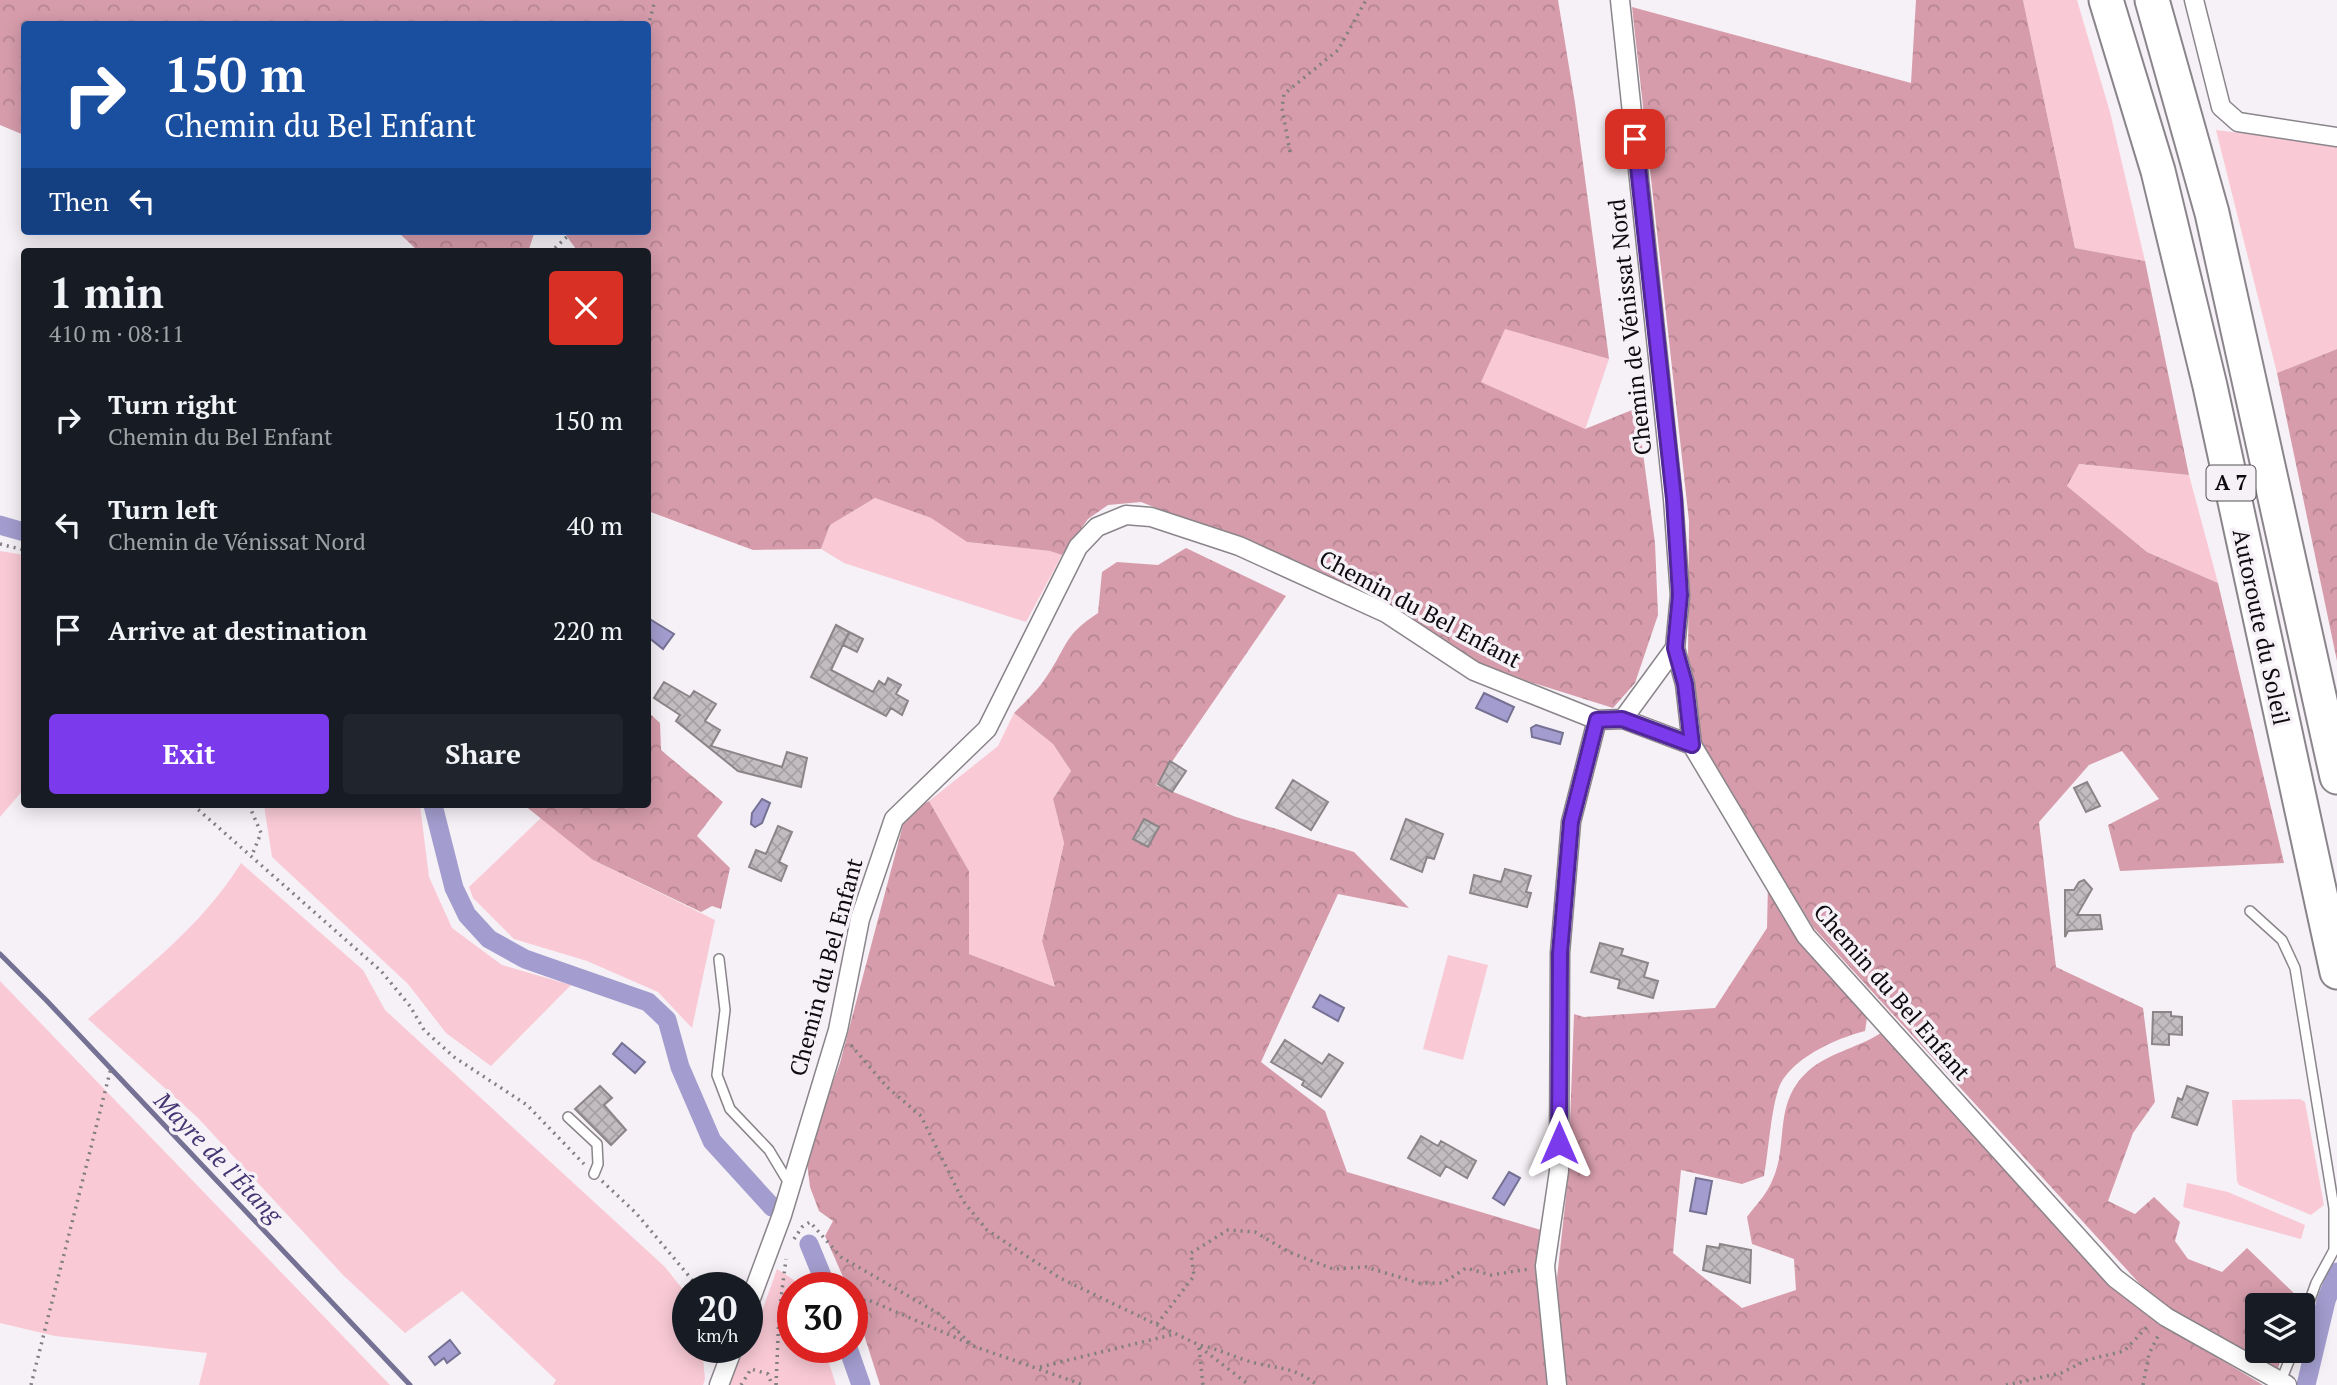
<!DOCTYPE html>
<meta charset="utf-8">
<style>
:root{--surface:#171b24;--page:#20242c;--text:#f1f3f6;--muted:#9ea1a6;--accent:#7c3aed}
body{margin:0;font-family:"PT Serif",serif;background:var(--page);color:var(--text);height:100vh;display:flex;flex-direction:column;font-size:26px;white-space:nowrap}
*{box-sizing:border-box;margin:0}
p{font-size:23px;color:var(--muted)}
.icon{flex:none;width:38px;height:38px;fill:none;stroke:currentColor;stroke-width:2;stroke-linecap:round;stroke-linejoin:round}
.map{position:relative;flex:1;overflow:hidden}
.panel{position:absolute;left:21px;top:248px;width:630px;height:560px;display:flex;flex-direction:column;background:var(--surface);border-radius:7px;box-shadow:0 4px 18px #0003}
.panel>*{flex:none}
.hud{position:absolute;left:21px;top:21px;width:630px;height:214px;border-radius:7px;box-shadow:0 4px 18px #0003;background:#1a4fa0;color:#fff;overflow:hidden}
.controls{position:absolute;left:2245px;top:1293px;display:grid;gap:14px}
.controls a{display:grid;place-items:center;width:70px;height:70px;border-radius:7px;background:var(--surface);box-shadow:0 4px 18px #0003;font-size:35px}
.speed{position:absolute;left:672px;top:1272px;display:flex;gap:14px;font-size:35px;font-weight:700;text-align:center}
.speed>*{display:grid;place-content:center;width:91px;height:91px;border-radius:50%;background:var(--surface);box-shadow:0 4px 18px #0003;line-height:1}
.speed small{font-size:18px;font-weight:400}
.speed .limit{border:10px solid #d22;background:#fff;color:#111}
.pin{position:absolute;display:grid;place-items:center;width:60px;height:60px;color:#fff;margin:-30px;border-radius:14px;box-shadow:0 4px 10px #0006}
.me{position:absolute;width:77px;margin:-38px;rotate:0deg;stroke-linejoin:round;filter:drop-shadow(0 0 5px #0008)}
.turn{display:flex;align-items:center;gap:24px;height:147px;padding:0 28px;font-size:32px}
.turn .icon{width:91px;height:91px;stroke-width:2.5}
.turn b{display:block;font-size:49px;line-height:60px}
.then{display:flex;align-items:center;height:66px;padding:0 28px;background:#0003;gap:14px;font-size:26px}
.round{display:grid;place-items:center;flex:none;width:74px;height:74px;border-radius:7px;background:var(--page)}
.headline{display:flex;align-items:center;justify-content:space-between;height:119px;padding:0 28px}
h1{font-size:42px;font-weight:700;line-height:52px}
.primary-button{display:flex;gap:14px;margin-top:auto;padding:14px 28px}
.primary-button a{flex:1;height:80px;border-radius:7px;background:var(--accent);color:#fff;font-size:28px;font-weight:700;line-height:80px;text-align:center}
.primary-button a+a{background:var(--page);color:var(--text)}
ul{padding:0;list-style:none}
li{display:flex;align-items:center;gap:21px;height:105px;padding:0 28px}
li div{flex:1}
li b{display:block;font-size:26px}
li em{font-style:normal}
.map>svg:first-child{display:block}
</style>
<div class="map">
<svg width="2337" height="1385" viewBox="0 0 2337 1385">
<defs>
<pattern id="forest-crowns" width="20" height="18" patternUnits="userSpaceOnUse" patternTransform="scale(1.75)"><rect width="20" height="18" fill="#d69cab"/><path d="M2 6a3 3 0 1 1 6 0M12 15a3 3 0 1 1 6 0" fill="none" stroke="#b68592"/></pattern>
<pattern id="building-cross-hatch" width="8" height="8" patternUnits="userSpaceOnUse" patternTransform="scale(1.75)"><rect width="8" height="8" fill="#c2bbbf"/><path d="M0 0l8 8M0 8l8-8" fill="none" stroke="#a69fa3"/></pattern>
</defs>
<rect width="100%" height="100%" fill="#f6f1f6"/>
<path fill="#f9cad6" d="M2023,0H2077L2110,112L2145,261L2075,248Z
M2216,130L2337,145V349L2277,373Z
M1504,328L1609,359L1585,430L1480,382Z
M2078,464L2189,475L2218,583L2147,552L2067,486Z
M875,498L931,518L967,542L1051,551L1062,555L1026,622L844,563L821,549L830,525Z
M0,551L24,555V789L0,817Z
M1014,713L1053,744L1071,771L1053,799L1064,843L1042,941L1055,987L969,954V871L929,801L998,746Z
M264,805H420L429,877L452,928L502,965L571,985L491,1066L446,1033L408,984L272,857Z
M542,817L593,860L715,920L692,1028L658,992L587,961L514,939L473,898L469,887Z
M241,863L363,970L385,1010L665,1267L688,1296V1348H702L705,1379L703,1385H553L556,1380L462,1291L405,1333L343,1275L198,1118L88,1019C143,970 202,926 241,863Z
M1448,955L1488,965L1463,1060L1423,1049Z
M0,981L390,1385H199L207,1353L55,1336L0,1323Z
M2300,1099L2305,1102L2324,1205L2311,1215L2239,1185L2237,1181L2232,1100Z
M2187,1183L2228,1192L2305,1225L2301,1239L2183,1207Z
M777,1269L794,1280L798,1288H793V1348H824L836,1385H725L733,1365L748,1350Z"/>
<path fill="url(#forest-crowns)" d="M0,0H1558L1575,103L1609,359L1505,329L1481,382L1585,429L1637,408L1655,543L1658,615L1635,683L1613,708L1463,661L1203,526L1141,502L1108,505L1088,519L1062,555L1050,551L967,542L931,518L875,498L830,525L821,549L753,550L648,511V252H578L563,231H648V24H24V135L0,125Z
M1916,0H2023L2075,248L2145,261L2189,475L2079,464L2067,486L2147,552L2218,583L2284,863L2120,871L2108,825L2159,799L2122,751L2089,765L2039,822L2056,967L2143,1008L2155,1102L2133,1133L2108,1201L2135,1214L2154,1197L2180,1222L2175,1241L2188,1259L2222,1272L2247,1248L2301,1300L2298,1305L2258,1306V1351H2282L2278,1369L2165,1309L2139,1283L1813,927L1702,746L1688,665L1689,521L1632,7L1911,83Z
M397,231H535L528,252H419Z
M2337,349V661L2277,373Z
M1186,548L1286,596L1156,785L1236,817L1354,852L1409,908L1338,894L1261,1062L1325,1111L1347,1172L1541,1230L1540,1298L1547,1385H880L852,1297V1288H848L825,1236L833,1221L819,1211L810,1187L806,1155L840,1063L904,821L916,808L929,801L969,871V954L1055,987L1042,941L1064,843L1053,799L1071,771L1053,744L1014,713C1026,701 1038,690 1047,676C1068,645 1063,636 1098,613L1102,572L1117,562L1158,565Z
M648,712L660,723L661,750L723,802L697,836L730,868L721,909L712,906L701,912L593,860L524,805H648Z
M1768,883L1803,941L1867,1018L1865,1031C1837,1038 1788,1059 1778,1090C1770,1117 1769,1148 1764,1176L1742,1184L1681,1170L1673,1253L1742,1308L1796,1290L1794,1259L1752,1244L1747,1217C1755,1206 1767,1194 1772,1181C1789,1145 1773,1106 1805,1074C1826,1053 1856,1049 1881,1033L2131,1299L2169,1328L2263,1385H1563L1557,1278L1568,1178L1574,1014L1584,1017L1715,1008L1767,928Z"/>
<path fill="#a29dce" stroke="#757194" stroke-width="2" d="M648,618L674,634L663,649L648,637Z
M1484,693L1514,707L1507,722L1476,708Z
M1536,725L1563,733L1560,744L1532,737L1531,728Z
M762,799L770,803L762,823L755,827L751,824L752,813Z
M1320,995L1344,1008L1338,1021L1313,1007Z
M622,1043L645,1062L635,1073L613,1054Z
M1509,1172L1520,1178L1504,1205L1493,1198Z
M1696,1178L1712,1181L1706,1214L1690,1211Z
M450,1340L460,1353L447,1363L444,1358L435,1365L429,1357Z"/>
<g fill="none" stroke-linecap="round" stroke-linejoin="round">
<path stroke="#757194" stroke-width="5" d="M0,954L47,1001L410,1385"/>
<path stroke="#a29dce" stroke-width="19" d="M0,525L24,532
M433,805L454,888L467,915L489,939L525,959L648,1002L667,1020L680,1067L712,1141L772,1207
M809,1244L827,1288
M848,1348L861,1385
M2306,1385L2326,1301L2337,1272"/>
</g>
<path fill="url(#building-cross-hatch)" stroke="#8b8588" stroke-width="2" d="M836,625L849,632L831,670L873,692L879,681L885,685L888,678L901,685L896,694L908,701L902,715L891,708L886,716L811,677Z
M849,632L863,639L857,652L843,645Z
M664,682L690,697L694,691L716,704L705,721L720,730L711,746L782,767L787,752L807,758L801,787L738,771L676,721L680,715L654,698Z
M1170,761L1186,771L1172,792L1158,784Z
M1293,780L1328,802L1311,830L1276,808Z
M2087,782L2100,806L2086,812L2074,788Z
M1144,819L1159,827L1148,847L1133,839Z
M1406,819L1443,834L1434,859L1427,857L1422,872L1391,859Z
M778,826L792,832L779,862L787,866L781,881L749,867L756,850L766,854Z
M1505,869L1531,876L1526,892L1531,893L1527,907L1470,893L1474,875L1501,882Z
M2084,880L2092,889L2077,915H2100L2102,929L2068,931L2065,937V890H2074L2079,882Z
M1600,943L1623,949L1621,955L1648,963L1644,977L1658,981L1653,998L1618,988L1620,980L1591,972Z
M2153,1012H2171V1016L2182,1017V1035L2169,1034V1045L2152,1044Z
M1285,1040L1322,1064L1329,1054L1343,1063L1321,1097L1302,1085L1304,1081L1271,1062Z
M600,1086L612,1098L604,1105L626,1130L611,1145L575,1109Z
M2187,1086L2208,1093L2197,1125L2172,1117L2178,1098L2182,1100Z
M1421,1136L1438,1146L1441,1141L1476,1161L1467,1178L1446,1166L1440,1176L1408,1158Z
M1720,1244L1751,1250L1750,1283L1703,1270L1707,1246L1719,1248Z"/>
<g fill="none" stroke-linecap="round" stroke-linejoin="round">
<g stroke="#8a858a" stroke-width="12">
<path id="service" d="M2250,911L2282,940L2295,968L2334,1208V1250L2316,1283L2303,1319
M719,959L725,1010L717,1075L730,1109L769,1150L790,1185
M568,1117L597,1144L598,1164L594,1174
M2281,1381L2293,1351"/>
</g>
<g stroke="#8a858a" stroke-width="21">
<path id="minor" d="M1620,0L1673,499L1680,595L1675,648L1685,684L1692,745
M2194,0L2221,107L2238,122L2337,137
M1623,719L1675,648
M747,1309L782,1215L838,1030L860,919L894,819L987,729L1078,547L1097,527L1126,515L1151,517L1239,546L1386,613L1474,671L1597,720L1623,719L1692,745L1806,936L2115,1278L2166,1317L2287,1385
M719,1385L733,1348
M1557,1385L1545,1266L1559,1171L1560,953L1571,822L1597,720"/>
</g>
<g stroke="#8a858a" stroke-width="37">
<path id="motorway" d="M2106,0L2158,171L2210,386L2337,972
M2152,0L2212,213L2337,777"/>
</g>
<path stroke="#827f82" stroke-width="3.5" stroke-dasharray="2 5" stroke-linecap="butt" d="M648,27L655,0
M1290,152L1282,108L1284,94L1338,50L1366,0
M555,248L573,231
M0,544L24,550
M193,805L381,971L410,1006L424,1030L454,1057L527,1105L584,1164
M249,805L261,833L252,855
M851,1045L887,1087L921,1116L963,1201L987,1230L1060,1278L1199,1345C1216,1348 1229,1355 1245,1360C1274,1370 1291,1364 1317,1385
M602,1181L636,1213L699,1288
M794,1239L802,1227L810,1222L841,1257L941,1315L973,1346L1084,1385
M852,1308L866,1299L971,1344
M1157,1324L1194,1276L1191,1253L1228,1230L1255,1232L1289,1252L1333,1269L1366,1267L1419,1283H1443L1466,1268L1491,1275L1529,1269
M1200,1347L1249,1385
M1199,1348L1203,1385
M1040,1367L1175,1334
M31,1385L111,1068
M741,1385L751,1369L768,1374L772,1385
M776,1385L779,1314L786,1259
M2006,1385L2061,1373L2087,1360L2124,1351L2150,1324
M2143,1385L2149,1354L2160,1332"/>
<use href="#service" stroke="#fff" stroke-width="9"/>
<use href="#minor" stroke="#fff" stroke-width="18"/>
<use href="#motorway" stroke="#fff" stroke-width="33"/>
</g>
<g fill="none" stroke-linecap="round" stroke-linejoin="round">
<g stroke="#51269a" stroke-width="18">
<path id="route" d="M1559,1143L1560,953L1571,822L1597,720L1622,719L1692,745L1685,684L1675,648L1680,595L1674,499L1635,139"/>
</g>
<use href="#route" stroke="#7c3aed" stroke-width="12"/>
</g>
<g text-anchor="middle" stroke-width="7" stroke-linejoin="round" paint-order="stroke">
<rect fill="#f6f1f6" stroke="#535053" stroke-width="2" x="2206.5" y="465.5" width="49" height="35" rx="5"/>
<g font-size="21" font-weight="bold" fill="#0d0b0d">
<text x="2231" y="490">A 7</text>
</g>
<g font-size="23" fill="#0d0b0d" stroke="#f6f1f6">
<text transform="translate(1630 327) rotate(-96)" y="8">Chemin de Vénissat Nord</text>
<text transform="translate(1420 609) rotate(28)" y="8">Chemin du Bel Enfant</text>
<text transform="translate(2261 627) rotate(78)" y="8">Autoroute du Soleil</text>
<text transform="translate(826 967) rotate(-75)" y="8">Chemin du Bel Enfant</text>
<text transform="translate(1892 992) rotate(49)" y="8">Chemin du Bel Enfant</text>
</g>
<g font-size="24" font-style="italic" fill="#423673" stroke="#f6f1f6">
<text transform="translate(218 1158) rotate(46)" y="8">Mayre de l'Étang</text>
</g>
</g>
</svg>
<div class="controls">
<a><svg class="icon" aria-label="layers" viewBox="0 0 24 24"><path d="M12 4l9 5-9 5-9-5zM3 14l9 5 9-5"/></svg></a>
</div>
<div class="speed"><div>20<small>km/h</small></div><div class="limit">30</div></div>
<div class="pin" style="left:1635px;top:139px;background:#d93025"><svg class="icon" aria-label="arrive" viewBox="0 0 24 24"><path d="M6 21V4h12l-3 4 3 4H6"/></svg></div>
<svg class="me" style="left:1559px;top:1143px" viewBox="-20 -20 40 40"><path d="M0-17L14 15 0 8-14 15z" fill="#7c3aed" stroke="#fff" stroke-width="4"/></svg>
<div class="hud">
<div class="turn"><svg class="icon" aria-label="right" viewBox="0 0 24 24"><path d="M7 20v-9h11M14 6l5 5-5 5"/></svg><div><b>150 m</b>Chemin du Bel Enfant</div></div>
<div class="then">Then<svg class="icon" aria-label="left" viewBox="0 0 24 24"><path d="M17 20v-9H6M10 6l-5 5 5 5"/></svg></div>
</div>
<section class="panel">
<div class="headline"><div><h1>1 min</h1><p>410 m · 08:11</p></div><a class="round" style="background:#d93025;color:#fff"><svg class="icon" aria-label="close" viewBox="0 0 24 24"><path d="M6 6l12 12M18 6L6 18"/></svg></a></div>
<ul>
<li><svg class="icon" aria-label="right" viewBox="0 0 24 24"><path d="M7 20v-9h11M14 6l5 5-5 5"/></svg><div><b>Turn right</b><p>Chemin du Bel Enfant</p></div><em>150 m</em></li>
<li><svg class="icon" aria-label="left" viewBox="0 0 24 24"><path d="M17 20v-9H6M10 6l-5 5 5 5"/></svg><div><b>Turn left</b><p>Chemin de Vénissat Nord</p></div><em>40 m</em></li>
<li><svg class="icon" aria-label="arrive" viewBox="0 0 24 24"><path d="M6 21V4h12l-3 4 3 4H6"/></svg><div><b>Arrive at destination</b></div><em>220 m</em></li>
</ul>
<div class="primary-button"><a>Exit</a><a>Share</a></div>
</section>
</div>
